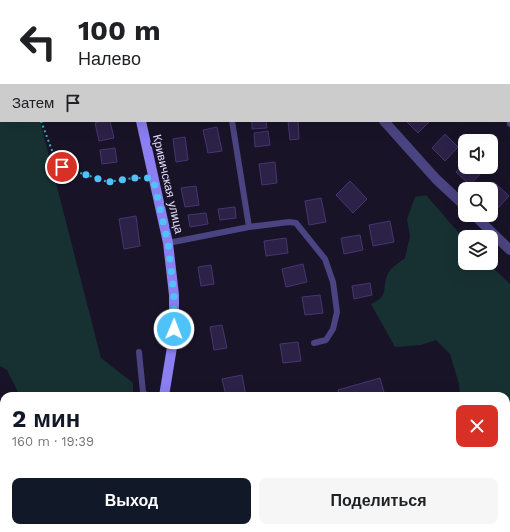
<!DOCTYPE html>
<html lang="ru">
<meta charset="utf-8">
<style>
:root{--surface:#fff;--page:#f6f6f6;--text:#202124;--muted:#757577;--accent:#111827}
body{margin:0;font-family:"Work Sans",sans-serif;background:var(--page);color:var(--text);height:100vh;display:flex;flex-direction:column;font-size:15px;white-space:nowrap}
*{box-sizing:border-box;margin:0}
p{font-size:13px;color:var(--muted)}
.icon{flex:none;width:22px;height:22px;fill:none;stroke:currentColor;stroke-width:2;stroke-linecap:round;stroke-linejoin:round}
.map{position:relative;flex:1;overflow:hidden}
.panel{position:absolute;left:0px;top:392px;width:510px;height:140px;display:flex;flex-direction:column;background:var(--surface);border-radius:12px 12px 0 0;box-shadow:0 4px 16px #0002}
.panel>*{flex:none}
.guide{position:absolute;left:0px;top:0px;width:510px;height:122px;box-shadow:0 4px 16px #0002;background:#fff;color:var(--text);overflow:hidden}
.buttons{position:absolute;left:458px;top:134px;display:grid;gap:8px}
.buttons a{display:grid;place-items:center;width:40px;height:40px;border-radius:8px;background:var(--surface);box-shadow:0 4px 16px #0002;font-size:20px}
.pin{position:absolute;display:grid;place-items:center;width:34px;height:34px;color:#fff;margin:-17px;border:2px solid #fff;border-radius:50%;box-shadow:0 1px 4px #0007}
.me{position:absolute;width:44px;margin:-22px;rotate:1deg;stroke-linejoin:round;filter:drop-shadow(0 0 3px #0008)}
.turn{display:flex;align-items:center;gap:14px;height:84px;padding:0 12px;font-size:18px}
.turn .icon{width:52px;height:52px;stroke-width:2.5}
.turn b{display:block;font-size:28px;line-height:34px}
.then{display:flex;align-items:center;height:38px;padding:0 12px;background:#0003;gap:8px;font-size:15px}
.round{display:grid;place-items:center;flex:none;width:42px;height:42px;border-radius:8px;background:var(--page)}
.headline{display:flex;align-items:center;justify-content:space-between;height:68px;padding:0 12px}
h1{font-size:24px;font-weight:700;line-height:30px;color:var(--accent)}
.cta{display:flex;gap:8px;margin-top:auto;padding:8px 12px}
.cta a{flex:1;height:46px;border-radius:8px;background:var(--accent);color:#fff;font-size:16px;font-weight:700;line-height:46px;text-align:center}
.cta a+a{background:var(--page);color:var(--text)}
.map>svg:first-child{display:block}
</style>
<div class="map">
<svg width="510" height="532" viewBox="0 0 510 532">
<rect width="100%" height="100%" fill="#191328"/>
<path fill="#173132" d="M0,0L22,1H1V121H40L101,358L133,383V396H20L7,370L0,366Z
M426,195L465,240V263H488L510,284V421L506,422V396H460L459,384L450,354L436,340L421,345L395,347L371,304C389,296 382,290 387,276C389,268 399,263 405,258L410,236L407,219L415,197Z"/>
<path fill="#2c2147" stroke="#463671" d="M102,121H110L114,138L99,141L95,123Z
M252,121H266L267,128L252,129Z
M288,121H298L299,139L290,140Z
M406,121H430L418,133Z
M217,127L222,151L208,153L203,130Z
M268,131L270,145L255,147L254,133Z
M445,134L458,147L445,161L432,148Z
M185,137L188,160L176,162L173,139Z
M115,148L117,162L102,164L100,150Z
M275,162L277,183L262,185L259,164Z
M465,162V167H477L482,172L470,185L456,172Z
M350,181L367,199L353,213L336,195Z
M494,182L509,196L496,210L491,205V189H487Z
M196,186L199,205L185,207L181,188Z
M321,198L326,222L309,225L305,201Z
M235,207L236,218L220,220L218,209Z
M206,213L208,224L190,227L188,215Z
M136,216L140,246L124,249L119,219Z
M390,221L394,242L373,246L369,225Z
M360,235L363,250L344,254L341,238Z
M286,238L288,253L266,256L264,241Z
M303,264L307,282L286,287L282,269Z
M211,265L214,284L201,286L198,267Z
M370,283L372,295L354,299L352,286Z
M320,295L323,313L305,315L302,297Z
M222,325L227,348L214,350L210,327Z
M298,342L301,361L283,363L280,344Z
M242,375L246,396H226L222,379Z
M380,378L385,396H340L338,390Z
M506,461H508L510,476V479L506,480Z
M0,479H4V504H0Z
M510,527V532H497L496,530Z
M38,528H62V532H38Z
M376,528H401L402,532H361Z
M473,528H492L493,532H474Z"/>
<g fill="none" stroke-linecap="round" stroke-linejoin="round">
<path stroke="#3eaeb0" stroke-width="2" stroke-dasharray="2 3" stroke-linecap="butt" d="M0,69L1,70
M41,121L53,153L62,167L108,182L133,178H143"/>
<path stroke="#4b4482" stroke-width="6" d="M509,119L510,124
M232,121L249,227
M168,243L249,227L289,222L296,223L325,259L333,282L337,312L333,329L326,340L314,343
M139,352L143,392L147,396
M506,430L510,429
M0,443H4
M463,528L465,532
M115,532V528"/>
<path stroke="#4b4482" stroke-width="10" d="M237,0L238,1
M509,50H510
M384,121L436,179L465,206
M474,215L510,250"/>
<path stroke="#8b7ff1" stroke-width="10" d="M116,0L117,1
M141,121L168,243L174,295V318L173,341L164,396
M137,532V528"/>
</g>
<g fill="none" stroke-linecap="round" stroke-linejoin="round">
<path stroke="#4fc3f7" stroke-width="7" stroke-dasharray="0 12.6" d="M62,167L108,182L133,178H153L168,243L174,295V329"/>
</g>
<g text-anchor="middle" stroke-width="4" stroke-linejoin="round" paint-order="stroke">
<g font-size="12" fill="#e4defc" stroke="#191328">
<text transform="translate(168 184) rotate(77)" y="4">Кривичская улица</text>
</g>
</g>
</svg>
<div class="buttons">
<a><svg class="icon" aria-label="sound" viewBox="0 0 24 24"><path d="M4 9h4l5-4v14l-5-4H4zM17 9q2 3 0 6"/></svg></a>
<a><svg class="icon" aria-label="search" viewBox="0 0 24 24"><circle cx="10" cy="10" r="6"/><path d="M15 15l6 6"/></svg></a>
<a><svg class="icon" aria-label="layers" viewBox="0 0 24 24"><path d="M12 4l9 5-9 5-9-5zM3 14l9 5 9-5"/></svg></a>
</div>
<div class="pin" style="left:62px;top:167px;background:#d93025"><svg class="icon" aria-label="arrive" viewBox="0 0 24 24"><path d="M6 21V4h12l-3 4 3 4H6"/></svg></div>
<svg class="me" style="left:174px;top:329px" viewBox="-20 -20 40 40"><circle r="17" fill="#4fc3f7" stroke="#fff" stroke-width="3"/><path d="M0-11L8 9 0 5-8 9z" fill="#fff"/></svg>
<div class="guide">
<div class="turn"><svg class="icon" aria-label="left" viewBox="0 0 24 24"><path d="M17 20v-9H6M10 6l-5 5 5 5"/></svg><div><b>100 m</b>Налево</div></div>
<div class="then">Затем<svg class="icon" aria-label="arrive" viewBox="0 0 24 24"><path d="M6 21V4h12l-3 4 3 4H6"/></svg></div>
</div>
<section class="panel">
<div class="headline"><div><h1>2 мин</h1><p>160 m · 19:39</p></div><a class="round" style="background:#d93025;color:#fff"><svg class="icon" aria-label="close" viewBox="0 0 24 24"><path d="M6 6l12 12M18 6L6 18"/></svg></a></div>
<div class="cta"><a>Выход</a><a>Поделиться</a></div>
</section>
</div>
